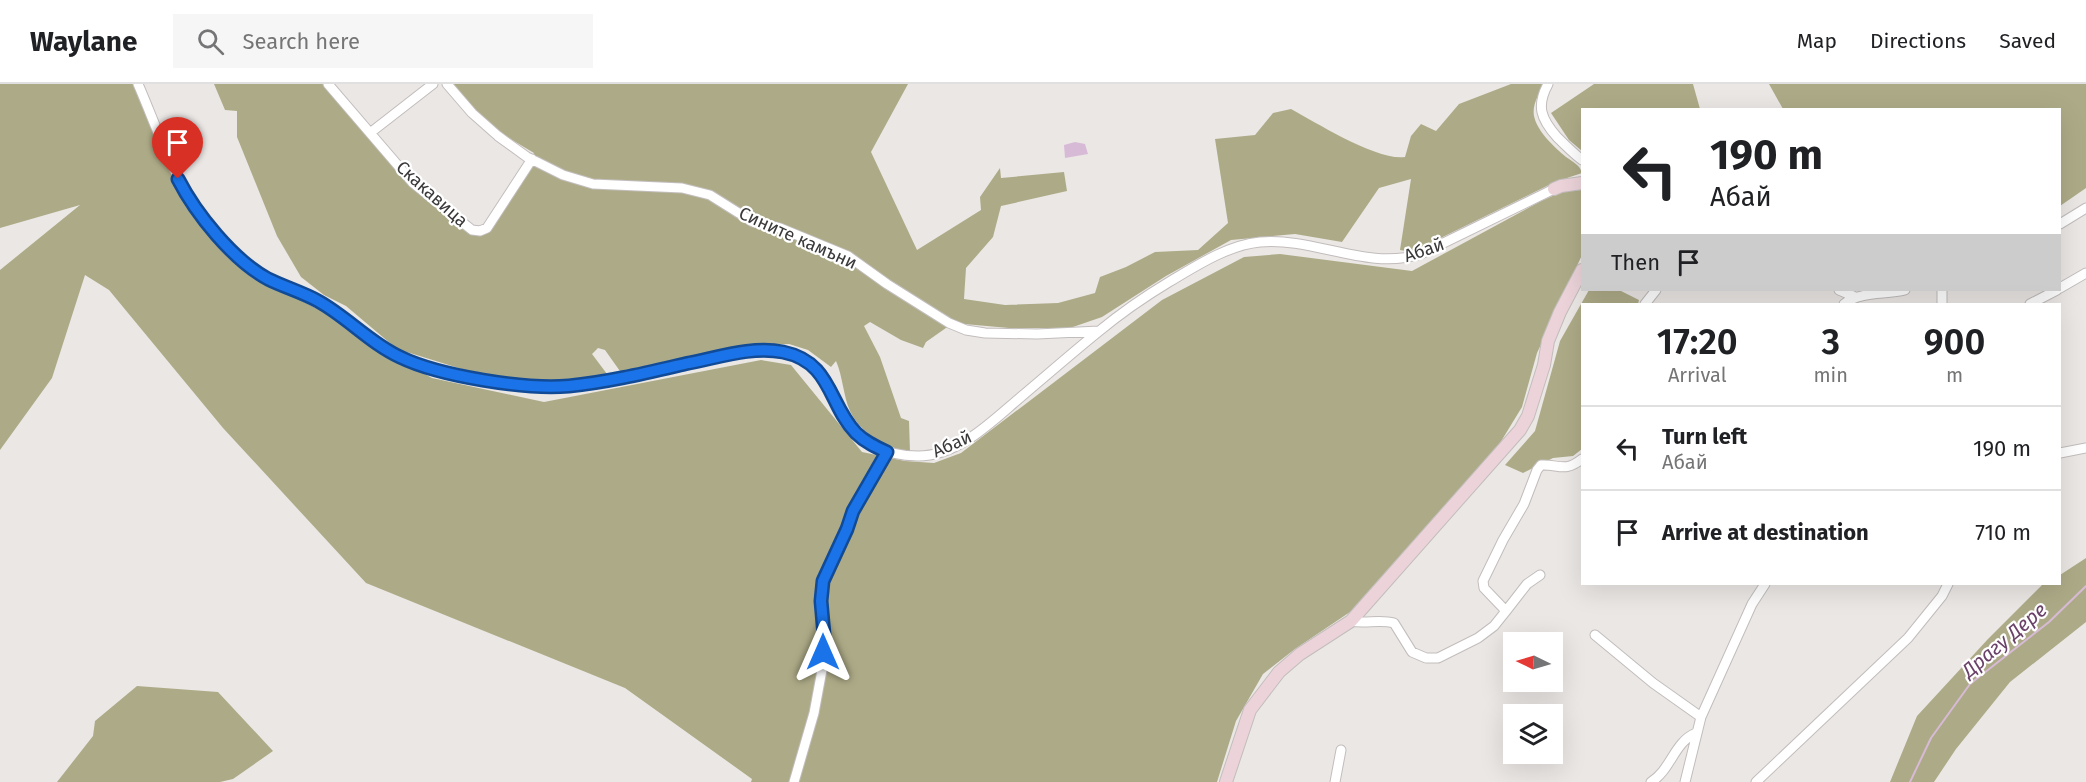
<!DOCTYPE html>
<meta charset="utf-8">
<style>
:root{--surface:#fff;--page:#f6f6f6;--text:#202124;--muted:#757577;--line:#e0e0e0}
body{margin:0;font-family:"Fira Sans",sans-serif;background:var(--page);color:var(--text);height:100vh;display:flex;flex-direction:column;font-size:22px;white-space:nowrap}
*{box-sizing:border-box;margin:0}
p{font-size:20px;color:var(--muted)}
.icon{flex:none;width:33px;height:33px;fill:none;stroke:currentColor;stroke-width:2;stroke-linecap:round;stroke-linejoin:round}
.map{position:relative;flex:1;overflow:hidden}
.drawer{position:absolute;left:1581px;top:219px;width:480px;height:282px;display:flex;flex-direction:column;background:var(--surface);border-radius:0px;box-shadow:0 6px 24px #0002}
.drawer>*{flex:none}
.guide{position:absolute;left:1581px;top:24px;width:480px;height:183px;border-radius:0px;box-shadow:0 6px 24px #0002;background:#fff;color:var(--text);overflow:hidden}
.needle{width:39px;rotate:275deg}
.controls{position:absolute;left:1503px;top:548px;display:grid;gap:12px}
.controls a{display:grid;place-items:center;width:60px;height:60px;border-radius:0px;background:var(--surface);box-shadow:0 6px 24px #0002;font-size:30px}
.pin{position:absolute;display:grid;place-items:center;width:51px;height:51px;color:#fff;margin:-62px -26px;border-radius:50% 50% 50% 0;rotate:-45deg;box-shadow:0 0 6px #0007}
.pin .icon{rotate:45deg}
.me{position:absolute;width:66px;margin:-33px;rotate:0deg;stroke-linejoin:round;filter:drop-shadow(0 0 4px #0008)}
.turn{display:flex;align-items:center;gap:21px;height:126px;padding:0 30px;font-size:27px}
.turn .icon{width:78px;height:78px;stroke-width:2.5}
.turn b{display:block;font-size:42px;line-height:51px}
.then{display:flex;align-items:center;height:57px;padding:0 30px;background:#0003;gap:12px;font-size:22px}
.eta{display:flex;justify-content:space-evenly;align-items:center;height:102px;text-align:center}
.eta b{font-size:36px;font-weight:600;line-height:42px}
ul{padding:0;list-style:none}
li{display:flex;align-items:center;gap:18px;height:84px;padding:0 30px;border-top:2px solid var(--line)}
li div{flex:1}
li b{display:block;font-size:22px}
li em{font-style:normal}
header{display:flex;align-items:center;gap:36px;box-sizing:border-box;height:84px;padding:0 30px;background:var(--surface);border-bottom:2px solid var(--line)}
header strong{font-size:28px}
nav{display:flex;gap:33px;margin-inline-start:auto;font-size:21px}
.search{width:420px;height:54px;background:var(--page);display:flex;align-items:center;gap:15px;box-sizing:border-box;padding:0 21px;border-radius:0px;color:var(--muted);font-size:22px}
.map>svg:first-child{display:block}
</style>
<header>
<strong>Waylane</strong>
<div class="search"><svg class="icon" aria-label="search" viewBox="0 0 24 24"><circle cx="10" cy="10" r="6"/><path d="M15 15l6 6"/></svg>Search here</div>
<nav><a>Map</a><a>Directions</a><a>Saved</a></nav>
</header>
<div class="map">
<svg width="2086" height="698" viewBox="0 0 2086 698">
<rect width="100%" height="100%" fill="#ebe7e5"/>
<path fill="#adab87" d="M0,0H137L186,123L247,190L320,226L366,258L432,294L544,318L761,276L791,281L862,368L905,377L934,379L961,369L1162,216L1244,173L1280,170L1412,187L1541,117L1564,107L1582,106V171L1537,269L1522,323L1500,359L1350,528L1295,565L1263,590L1236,637L1217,698H751L752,695L625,604L366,499L223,344L109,206L85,191L52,294L0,366V186L80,121L0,144Z
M214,0H324L412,103L472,146L487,144L534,69L485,40L451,0H908L871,68L917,166L981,126L980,113L1000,84L1001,94L1064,88L1067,107L1001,122L993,153L966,184L964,215L1005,221L1058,219L1095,209L1100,193L1126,183L1155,168L1198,166L1228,139L1215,55L1255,51L1273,29L1291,25C1317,39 1377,77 1405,73L1411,52L1421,40L1436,47L1459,20L1511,0H1544C1539,9 1532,21 1534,32C1537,47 1554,63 1566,73C1573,78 1580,81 1582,89L1555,98L1412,168L1400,166L1411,95L1379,104L1342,158L1295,150L1231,156L1166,192L1102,233L1070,244H1009L953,239L926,258L923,264L901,256L870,238L864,242L880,273L901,334L909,337L910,368C886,364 861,350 850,327C843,311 843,293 836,277L831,283L808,266L789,260L760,261L721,267L622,290L605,266L598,264L592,270L607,290L558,297H526L465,286L397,265L346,222L324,211L301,193L277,152L237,53V27L225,26Z
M1594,0H1693L1700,25L1582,26V67L1569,56L1551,29Z
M1769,0H2086V104L2060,122V26L1783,25Z
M1589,206H1619L1639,216L1638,220H1582V365L1573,372L1553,374L1523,389L1505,381L1535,347L1560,257Z
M2086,474V538L2010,598L1956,665L1934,698H1890L1917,632L1988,555L2042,501L2045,500H2060V491Z
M137,602L218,608L273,667L233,695L220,698H57L93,652L95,637Z"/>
<path fill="#d7bad6" d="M1075,58L1085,60L1088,70L1065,74L1064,61Z"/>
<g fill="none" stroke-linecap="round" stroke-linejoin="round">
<path stroke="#d7bad6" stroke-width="2" d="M1910,698L1931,654L1970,600L2049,538L2086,502"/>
<g stroke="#c2bdbc" stroke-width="11">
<path id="street" d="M138,0C158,46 173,94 204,134C221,156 242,179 266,193C283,203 303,208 320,218C347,234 370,257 398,272C435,292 526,306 567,302C631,297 692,275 755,266C776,266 798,269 814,284C828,297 835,314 843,330C857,359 887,372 918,372C959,372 992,337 1022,312C1047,291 1072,269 1098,248C1121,229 1144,213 1169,198C1196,182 1228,161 1260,158C1315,153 1366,187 1421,170L1554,105
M328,0L413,99L472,146L480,147L487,144L532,75
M447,0L472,29L498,52L527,73L563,91L593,100L682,104L710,111L753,138L780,144L848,172L887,200L949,239L966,246L985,249L1037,250L1099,247
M1548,0C1536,22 1541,35 1557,53C1565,61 1573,69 1582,76
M370,49L433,0
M2060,140L2086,124
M2060,204L2086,189
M1839,206L1853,212
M1645,220L1656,206
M1844,220C1860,207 1885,211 1905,206
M1942,220V206
M2030,220L2057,206
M2060,369L2086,364
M1506,527L1527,500L1540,491
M1351,537C1365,540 1380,535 1394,539L1412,568L1426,574H1438L1478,554L1494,542L1506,527L1484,504L1483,497L1503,456L1524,420L1537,386L1541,381C1559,380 1564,389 1582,375
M1595,551L1653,599L1701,633
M794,698L814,629L822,586L824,551L821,507L823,497L847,445L853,427L887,368
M1335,698L1341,666
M1651,698C1671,686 1674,658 1696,649
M1685,698L1701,633L1752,520L1765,500
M1756,698L1908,554L1942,512L1948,500"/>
</g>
<g stroke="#c2bdbc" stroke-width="14">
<path id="secondary" d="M1554,105L1561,102L1582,99
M1226,698L1250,626L1279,588L1300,570L1351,537L1520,346L1528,332L1544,281L1548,257L1560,228L1582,186"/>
</g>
<use href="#street" stroke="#fff" stroke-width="9"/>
<use href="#secondary" stroke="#ecd3da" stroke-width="12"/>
</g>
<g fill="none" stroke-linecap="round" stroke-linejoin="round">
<g stroke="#114b97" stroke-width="15">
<path id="route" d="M178,95C196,130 233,176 268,195C284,203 302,208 318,217C347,233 370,259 400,273C439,292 526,306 569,302C610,298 650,288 689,279C720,273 752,262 783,268C832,278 828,320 856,349C865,358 876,363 887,368L853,427L847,445L823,497L821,517L824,551L823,568"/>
</g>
<use href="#route" stroke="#1a73e8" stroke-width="10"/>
</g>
<g text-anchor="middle" stroke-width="4.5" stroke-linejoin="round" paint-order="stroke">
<g font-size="18" fill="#3a3838" stroke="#fff">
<text transform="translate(432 110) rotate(42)" y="6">Скакавица</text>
<text transform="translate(798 154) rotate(24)" y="6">Сините камъни</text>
<text transform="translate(1424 166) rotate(-19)" y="6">Абай</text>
<text transform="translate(952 360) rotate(-24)" y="6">Абай</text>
</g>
<g font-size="20" font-style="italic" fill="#6a4269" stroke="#fff">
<text transform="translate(2004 556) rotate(-40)" y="7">Драгу Дере</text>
</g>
</g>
</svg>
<div class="controls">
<a><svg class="needle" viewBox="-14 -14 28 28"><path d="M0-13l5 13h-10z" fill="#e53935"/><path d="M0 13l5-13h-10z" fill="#757577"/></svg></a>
<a><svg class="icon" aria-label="layers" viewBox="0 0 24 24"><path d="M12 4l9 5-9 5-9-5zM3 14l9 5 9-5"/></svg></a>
</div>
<div class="pin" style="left:178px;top:95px;background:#d93025"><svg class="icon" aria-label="arrive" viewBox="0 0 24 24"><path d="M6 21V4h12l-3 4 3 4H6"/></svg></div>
<svg class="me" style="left:823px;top:568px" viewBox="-20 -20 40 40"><path d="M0-17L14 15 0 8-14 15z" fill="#1a73e8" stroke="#fff" stroke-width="4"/></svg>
<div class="guide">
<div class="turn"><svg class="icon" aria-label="left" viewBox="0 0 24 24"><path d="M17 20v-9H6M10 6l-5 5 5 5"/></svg><div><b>190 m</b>Абай</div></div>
<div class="then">Then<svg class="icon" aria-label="arrive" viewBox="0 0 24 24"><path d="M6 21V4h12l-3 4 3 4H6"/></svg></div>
</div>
<section class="drawer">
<div class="eta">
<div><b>17:20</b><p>Arrival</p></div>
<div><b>3</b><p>min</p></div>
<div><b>900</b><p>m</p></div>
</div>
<ul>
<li><svg class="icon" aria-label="left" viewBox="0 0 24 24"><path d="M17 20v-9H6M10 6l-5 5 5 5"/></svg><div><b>Turn left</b><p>Абай</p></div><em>190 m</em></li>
<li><svg class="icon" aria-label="arrive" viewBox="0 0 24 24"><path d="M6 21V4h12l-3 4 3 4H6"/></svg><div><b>Arrive at destination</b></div><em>710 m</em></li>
</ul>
</section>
</div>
